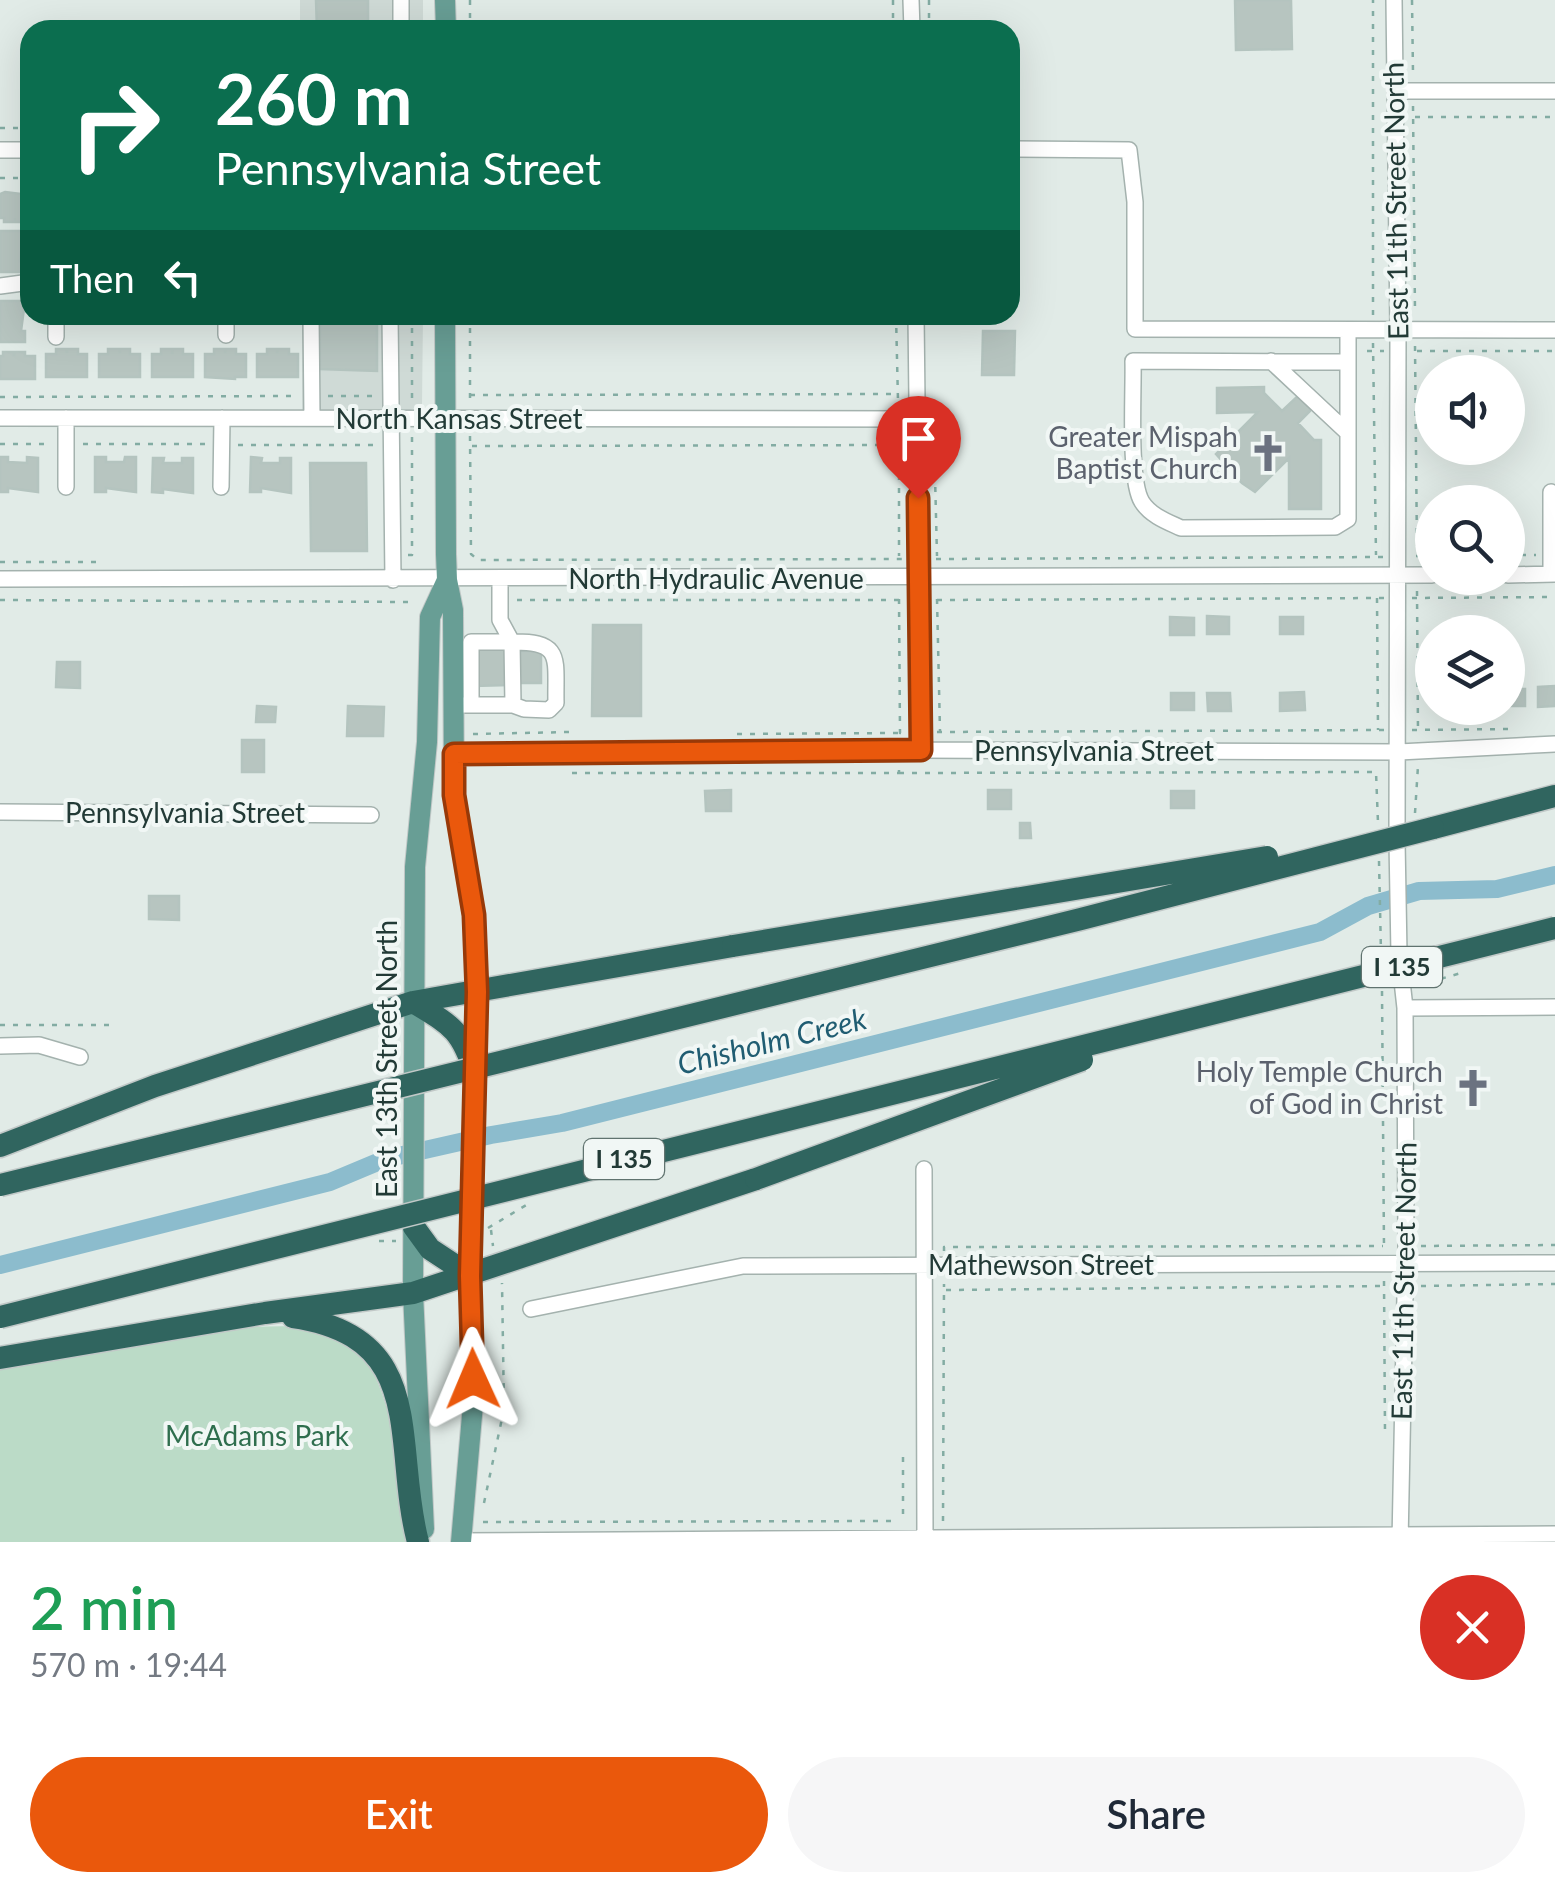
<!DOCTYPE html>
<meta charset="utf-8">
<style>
:root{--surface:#fff;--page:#f6f6f7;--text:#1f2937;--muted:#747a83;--accent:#ea580c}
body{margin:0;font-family:Lato,sans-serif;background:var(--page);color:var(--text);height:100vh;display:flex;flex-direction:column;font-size:38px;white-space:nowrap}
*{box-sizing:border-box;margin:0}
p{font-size:32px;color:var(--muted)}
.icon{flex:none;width:55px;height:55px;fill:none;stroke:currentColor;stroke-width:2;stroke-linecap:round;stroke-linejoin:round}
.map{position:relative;height:1542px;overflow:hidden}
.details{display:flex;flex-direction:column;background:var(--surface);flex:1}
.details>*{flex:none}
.top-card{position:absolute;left:20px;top:20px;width:1000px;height:305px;border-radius:30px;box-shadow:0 10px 40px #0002;background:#0b6e4f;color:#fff;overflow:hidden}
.buttons{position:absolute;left:1415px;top:355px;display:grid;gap:20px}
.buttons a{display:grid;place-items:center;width:110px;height:110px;border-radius:50%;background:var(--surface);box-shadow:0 10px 40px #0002;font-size:50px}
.pin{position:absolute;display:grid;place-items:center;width:85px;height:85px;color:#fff;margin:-102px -42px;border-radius:50% 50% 50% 0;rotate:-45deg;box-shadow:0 0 10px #0007}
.pin .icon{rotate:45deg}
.me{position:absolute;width:110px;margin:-55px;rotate:359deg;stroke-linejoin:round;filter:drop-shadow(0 0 8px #0008)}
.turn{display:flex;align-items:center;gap:35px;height:210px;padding:0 30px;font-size:45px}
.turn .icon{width:130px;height:130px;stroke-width:2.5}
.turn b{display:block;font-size:70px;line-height:85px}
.then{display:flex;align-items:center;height:95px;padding:0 30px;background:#0003;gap:20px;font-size:38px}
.round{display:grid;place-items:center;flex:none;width:105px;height:105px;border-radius:52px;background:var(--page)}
.overview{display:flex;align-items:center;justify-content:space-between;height:170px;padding:0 30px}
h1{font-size:60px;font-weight:600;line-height:75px;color:#1e9e55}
.primary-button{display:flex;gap:20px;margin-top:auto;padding:20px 30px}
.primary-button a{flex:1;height:115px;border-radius:60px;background:var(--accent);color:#fff;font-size:40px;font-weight:600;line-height:115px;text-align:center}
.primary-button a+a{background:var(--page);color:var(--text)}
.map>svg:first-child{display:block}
</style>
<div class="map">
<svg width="1555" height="1542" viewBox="0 0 1555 1542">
<rect width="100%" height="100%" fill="#e1ebe7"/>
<path fill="#cfdad6" d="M300,0H423V30H300Z
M302,315H423L422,404L409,411H302Z"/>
<path fill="#bbdbc7" d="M254,1327C284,1326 318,1324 345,1340C395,1369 401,1489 409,1542H0V1367L214,1331Z"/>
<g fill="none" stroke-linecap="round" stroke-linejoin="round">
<path stroke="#8cbccd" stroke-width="18" d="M0,1265L330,1182L385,1159L491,1135L562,1123L1320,932L1368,906L1419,891L1497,889L1555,875"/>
</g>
<path fill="#b7c5c0" stroke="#b4c4bf" stroke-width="2.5" d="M316,0H368V30H317Z
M1235,0H1291L1292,49L1236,50Z
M5,192L30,195V218H26V222H15V218V222H4V218H0V194Z
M0,231H24L20,261H24V272H0Z
M0,301H25L21,331H25V342H0Z
M335,315H377V371L320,369V322H335Z
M983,331H1015L1014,375H982Z
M56,349H66L67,353V349H78V354H87V377H46V354H56Z
M108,349H119L120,353V349H130V354H140V377H99V354H108Z
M161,349H172V354L173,349H183V354H193V377H152V354H161Z
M214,349H225V353L226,349H236V354H246V377H235V379L205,377V354H214Z
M267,349H277V353L278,349H289V354H298V377H257V354H267Z
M3,352H14V356L15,352H25V356H35V379H0V356H3Z
M1264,387V393L1282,411L1299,395L1310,406V411L1298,423L1314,440H1321V509H1289V458L1255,492L1242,483L1216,454L1258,412L1217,413V388Z
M0,457H8V462L27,463V457L38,458V492L8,488V492H0Z
M95,457H106V462H124L125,457H136V492L106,488V492H95Z
M251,457L262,458L261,463H280V458H291V493L261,488V492H250Z
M153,458H164L163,463H182V458H193V493L163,489V493L152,492Z
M310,463H366L367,551H311Z
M1207,616L1229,617V634H1207Z
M1170,617L1194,618V635H1170Z
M1280,617H1303V634H1280Z
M593,625H641V716H592Z
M473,646H508L509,685L474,686Z
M519,651H541V683H519Z
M57,662H80V688L56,687Z
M1555,686V706L1538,707V687Z
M1508,689H1525V706H1508Z
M1304,692L1305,710L1280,711V693Z
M1171,693H1194V710H1171Z
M1207,693H1230L1231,711H1208Z
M257,706L276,707L275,722H256Z
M348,706L384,707L383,736H347Z
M242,740H264V772H242Z
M731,790V811H706L705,791Z
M988,790H1011V809H988Z
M1171,791H1194V808H1171Z
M1020,823H1030L1031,838H1020Z
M149,896H179V920L149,919Z"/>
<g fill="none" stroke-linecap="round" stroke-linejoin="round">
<g stroke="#a4b2ae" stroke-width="18">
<path id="minor" d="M401,0V30
M911,0L912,30
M1394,0L1398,330L1397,841L1399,954L1405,1008L1406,1246L1400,1542
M1395,91H1555
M1010,149L1129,150L1135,202V329L1555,330
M0,150H30
M0,286L30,282
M56,315V337
M311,315L312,418
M390,315L393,580
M916,315L921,750
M1348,330V519L1335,527L1181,528C1168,522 1151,516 1142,502C1128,480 1134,390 1133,361L1348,362
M226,335V315
M1271,361L1348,433
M0,418L917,419
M66,487V418
M221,487L222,418
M1551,492V574
M1508,575L1555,574
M0,579L1432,575
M453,705H513L524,709L549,710L556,703C555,659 564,641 512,642L500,620V580
M471,705V642H512L513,705
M453,755L921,750L1399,752L1555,744
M0,812L371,815
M1405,1008L1555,1007
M0,1046L39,1045L80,1057
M924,1169L925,1542
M531,1309L743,1266L1555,1263
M461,1541L1555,1534"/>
</g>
<g stroke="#c1c8c7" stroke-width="22">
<path id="major" d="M445,0L446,30
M445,315L446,554L447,580L453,610L454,795L473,915L477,991L471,1276L473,1404L461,1542
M424,1529L413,1293L415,867L427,742L430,617L447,580"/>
</g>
<g stroke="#c1c8c7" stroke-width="25">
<path id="highway" d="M1433,828L1555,796
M413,1002C451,1025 461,1029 475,1073
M0,1146L155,1086L413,1002L733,946
M414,1227L430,1249L471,1276
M293,1317C430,1337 392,1444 418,1542
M0,1358L265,1313L413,1293L756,1179"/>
</g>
<path stroke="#83aca3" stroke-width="2.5" stroke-dasharray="5 8" stroke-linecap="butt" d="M470,0V30
M893,0V30
M929,0V24
M1412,0L1413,73
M1413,106L1415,313
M1415,117H1555
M0,128H30
M0,178H30
M412,315V404
M470,315V403
M896,315L898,401
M1373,315V0
M1373,343L1376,555
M1415,346L1417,553
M1367,351H1384
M1417,351H1555
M470,395L897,394
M328,396H375
M0,397L295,396
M934,435L937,556
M470,436L471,554L478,560L903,559
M899,436V556
M0,444H50
M83,444H205
M238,445H375
M472,446L899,445
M408,555H412V436
M1508,555H1536
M1416,556H1432
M936,559L1383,557
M0,562H101
M1417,591L1418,733
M1377,598L1378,730
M1412,598L1555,597
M899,599L900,733H904
M937,599L940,731
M0,600L411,602
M517,600H904
M937,600L1384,598
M1412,730L1509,729
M937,732L1384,730
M473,734L569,732
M737,734L900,733
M572,773H899V766
M899,773L1376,772L1378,823
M1415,813L1418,766
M1379,861L1381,953
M1416,986L1461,973
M1382,991L1384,1248
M0,1025H110
M488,1228L528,1204
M491,1230L493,1246
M379,1241H396
M1421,1246L1555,1245
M944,1251V1247L1383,1246
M1384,1281L1385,1433
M1421,1286L1555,1284
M946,1290L1383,1286
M903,1457V1521
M484,1503L504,1409L502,1283
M943,1521L944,1284
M483,1522L895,1521"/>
<use href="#minor" stroke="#fff" stroke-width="15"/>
<use href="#major" stroke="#689e95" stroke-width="20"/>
<use href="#highway" stroke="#30655f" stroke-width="22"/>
<g stroke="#c1c8c7" stroke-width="25" stroke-linecap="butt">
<path id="highway-bridge" d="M733,946L1267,857
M756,1179L1082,1060
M0,1185L1081,919L1433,828
M0,1317C517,1183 1037,1060 1555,928"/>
</g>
<use href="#highway-bridge" stroke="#30655f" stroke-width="22"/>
</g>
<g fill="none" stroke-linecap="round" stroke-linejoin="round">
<g stroke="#983908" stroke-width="25">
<path id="route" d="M473,1379L470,1276L477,992L474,915L454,795V754L921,750L918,498"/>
</g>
<use href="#route" stroke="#ea580c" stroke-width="18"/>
</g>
<defs>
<g id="church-bare" transform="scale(3)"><path d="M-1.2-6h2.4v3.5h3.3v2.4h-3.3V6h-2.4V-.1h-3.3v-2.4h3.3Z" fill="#6b7280" stroke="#f1f7f5" stroke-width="2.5" paint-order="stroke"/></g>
</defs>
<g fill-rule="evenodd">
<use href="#church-bare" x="1268" y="453"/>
<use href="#church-bare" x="1473" y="1088"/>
</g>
<g text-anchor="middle" stroke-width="8" stroke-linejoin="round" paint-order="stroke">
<g fill="#f1f7f5" stroke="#60736f" stroke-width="2.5">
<rect x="1362" y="947" width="80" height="40" rx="8"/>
<rect x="584" y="1139" width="80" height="40" rx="8"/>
</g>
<g font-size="25" font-weight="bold" fill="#223a36">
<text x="1402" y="976">I 135</text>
<text x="624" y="1168">I 135</text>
</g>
<g font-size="28" fill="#223a36" stroke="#f1f7f5">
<text transform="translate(1396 201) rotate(-91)" y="10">East 11th Street North</text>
<text x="459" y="429">North Kansas Street</text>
<text x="716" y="589">North Hydraulic Avenue</text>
<text x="1094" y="761">Pennsylvania Street</text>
<text x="185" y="823">Pennsylvania Street</text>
<text transform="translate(387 1059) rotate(-90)" y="10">East 13th Street North</text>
<text x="1041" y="1275">Mathewson Street</text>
<text transform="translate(1404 1281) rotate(-89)" y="10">East 11th Street North</text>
</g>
<g font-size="28" fill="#5b616d" stroke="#f1f7f5" text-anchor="end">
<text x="1238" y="447">Greater Mispah<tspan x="1238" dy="32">Baptist Church</tspan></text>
<text x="1443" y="1082">Holy Temple Church<tspan x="1443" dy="32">of God in Christ</tspan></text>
</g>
<g font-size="28" fill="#2f6e4e" stroke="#f1f7f5">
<text x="257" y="1446">McAdams Park</text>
</g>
<g font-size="30" font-style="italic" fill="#205d72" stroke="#f1f7f5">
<text transform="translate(772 1042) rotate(-14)" y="10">Chisholm Creek</text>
</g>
</g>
</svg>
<div class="buttons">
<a><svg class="icon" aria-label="sound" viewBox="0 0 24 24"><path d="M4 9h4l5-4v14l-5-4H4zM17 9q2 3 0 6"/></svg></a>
<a><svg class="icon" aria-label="search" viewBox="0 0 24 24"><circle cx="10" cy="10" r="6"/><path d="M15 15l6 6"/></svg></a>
<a><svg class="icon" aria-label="layers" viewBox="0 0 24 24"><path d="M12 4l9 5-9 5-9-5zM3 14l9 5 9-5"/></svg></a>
</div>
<div class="pin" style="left:918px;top:498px;background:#d93025"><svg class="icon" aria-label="arrive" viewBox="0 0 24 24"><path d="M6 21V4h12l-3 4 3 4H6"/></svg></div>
<svg class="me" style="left:473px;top:1379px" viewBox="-20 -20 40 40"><path d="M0-17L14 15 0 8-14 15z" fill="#ea580c" stroke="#fff" stroke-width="4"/></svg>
<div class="top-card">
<div class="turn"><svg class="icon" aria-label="right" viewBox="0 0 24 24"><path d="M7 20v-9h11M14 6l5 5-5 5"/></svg><div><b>260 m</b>Pennsylvania Street</div></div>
<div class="then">Then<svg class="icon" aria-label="left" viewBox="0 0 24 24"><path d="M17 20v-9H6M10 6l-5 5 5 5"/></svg></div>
</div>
</div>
<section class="details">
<div class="overview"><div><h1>2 min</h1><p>570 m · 19:44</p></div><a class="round" style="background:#d93025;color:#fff"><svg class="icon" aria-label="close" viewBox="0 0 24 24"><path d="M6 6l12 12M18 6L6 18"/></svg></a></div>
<div class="primary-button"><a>Exit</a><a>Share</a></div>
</section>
